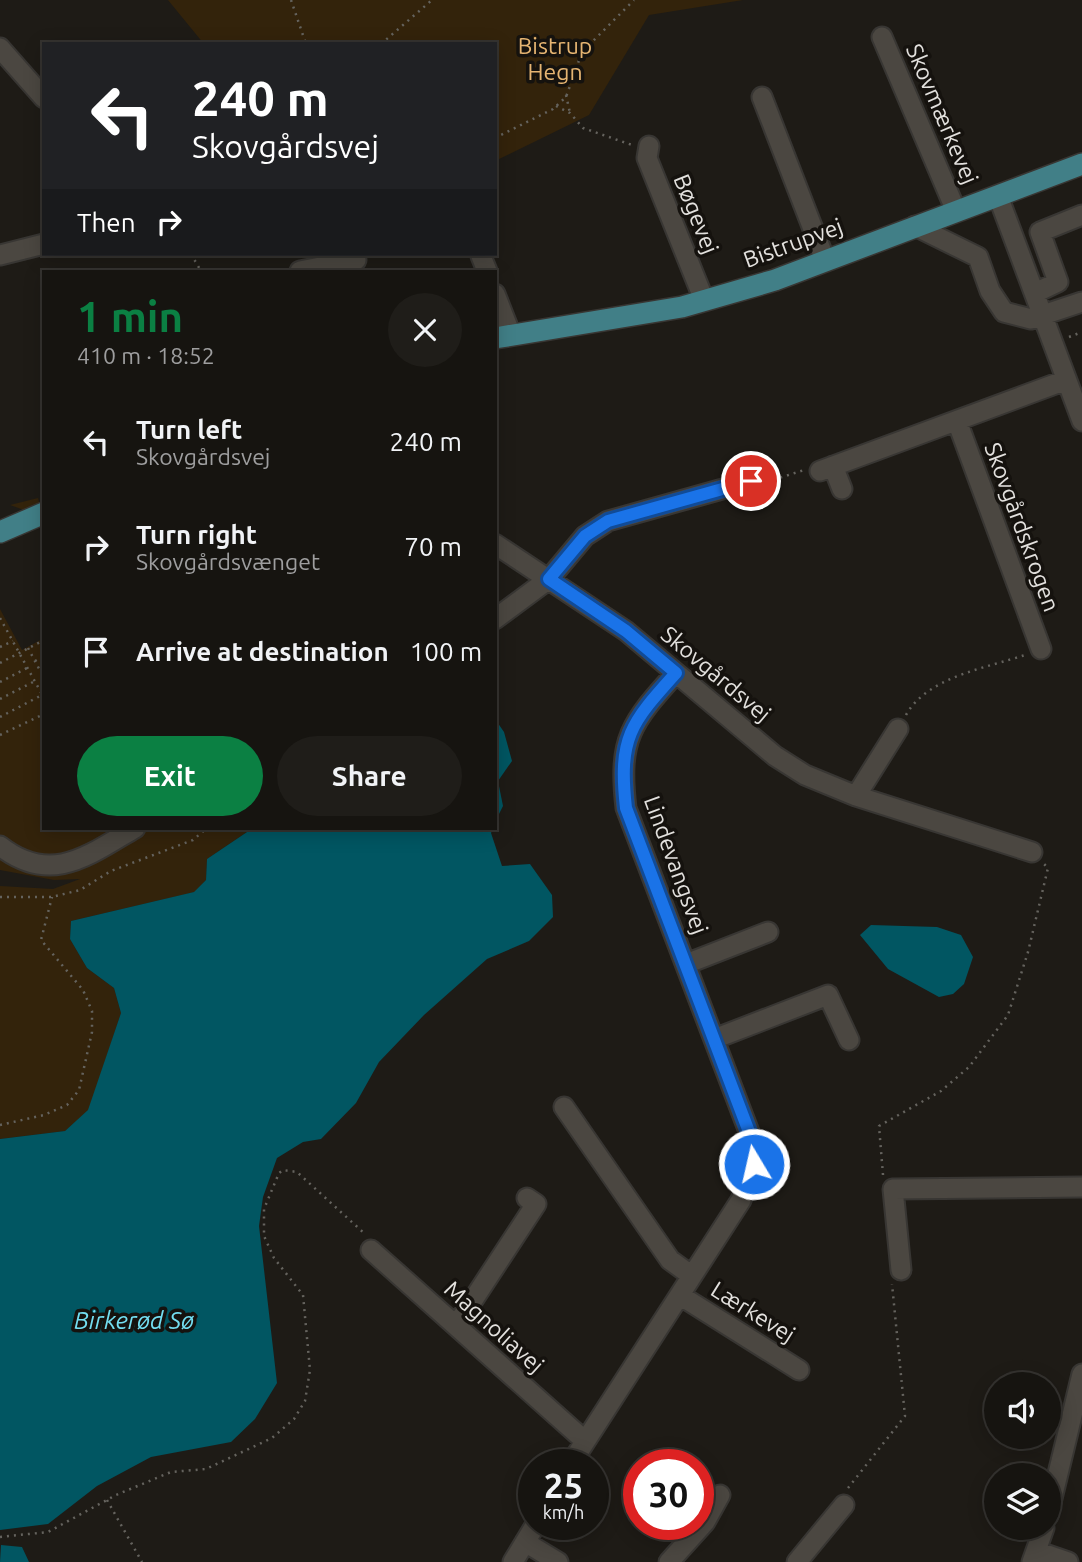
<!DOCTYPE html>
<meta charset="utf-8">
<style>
:root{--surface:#161410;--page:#1f1d19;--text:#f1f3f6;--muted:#9e9e9f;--line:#353330;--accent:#0b8043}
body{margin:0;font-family:Ubuntu,sans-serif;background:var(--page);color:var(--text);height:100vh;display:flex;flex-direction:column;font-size:26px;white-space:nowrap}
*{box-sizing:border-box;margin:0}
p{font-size:23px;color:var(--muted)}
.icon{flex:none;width:38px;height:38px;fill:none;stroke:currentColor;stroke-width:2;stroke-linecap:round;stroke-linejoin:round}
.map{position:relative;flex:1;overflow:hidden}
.sheet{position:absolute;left:42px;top:270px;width:455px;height:560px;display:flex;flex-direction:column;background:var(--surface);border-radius:0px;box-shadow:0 4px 18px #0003,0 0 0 2px var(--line)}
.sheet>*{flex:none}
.guide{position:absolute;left:42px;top:42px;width:455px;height:214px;border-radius:0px;box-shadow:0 4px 18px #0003,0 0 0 2px var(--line);background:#202124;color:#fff;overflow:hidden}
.fabs{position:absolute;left:984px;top:1372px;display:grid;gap:14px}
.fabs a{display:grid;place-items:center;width:77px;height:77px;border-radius:50%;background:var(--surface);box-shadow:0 4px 18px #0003,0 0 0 2px var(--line);font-size:35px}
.speed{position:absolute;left:518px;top:1449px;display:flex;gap:14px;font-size:35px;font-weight:700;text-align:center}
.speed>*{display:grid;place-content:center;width:91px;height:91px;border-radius:50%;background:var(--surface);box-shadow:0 4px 18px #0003,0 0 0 2px var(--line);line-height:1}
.speed small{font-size:18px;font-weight:400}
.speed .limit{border:10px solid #d22;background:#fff;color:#111}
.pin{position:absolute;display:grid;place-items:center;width:60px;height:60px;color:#fff;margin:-30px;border:4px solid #fff;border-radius:50%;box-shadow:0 2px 7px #0007}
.me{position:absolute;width:77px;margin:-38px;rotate:351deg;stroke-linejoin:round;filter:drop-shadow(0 0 5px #0008)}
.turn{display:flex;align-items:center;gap:24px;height:147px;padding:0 35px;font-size:32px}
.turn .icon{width:91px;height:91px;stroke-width:2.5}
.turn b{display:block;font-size:49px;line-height:60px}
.then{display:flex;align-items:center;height:66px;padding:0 35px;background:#0003;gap:14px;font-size:26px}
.round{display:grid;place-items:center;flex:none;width:74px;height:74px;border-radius:37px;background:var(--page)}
.summary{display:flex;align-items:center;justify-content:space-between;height:119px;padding:0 35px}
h1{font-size:42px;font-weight:700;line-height:52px;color:var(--accent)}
.cta{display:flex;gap:14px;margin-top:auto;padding:14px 35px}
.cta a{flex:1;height:80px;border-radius:42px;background:var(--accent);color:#fff;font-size:28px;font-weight:700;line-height:80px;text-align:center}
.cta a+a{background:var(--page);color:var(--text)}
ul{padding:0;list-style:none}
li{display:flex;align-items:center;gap:21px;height:105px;padding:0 35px}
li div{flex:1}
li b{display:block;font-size:26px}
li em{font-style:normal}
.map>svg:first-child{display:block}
</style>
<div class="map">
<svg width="1082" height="1562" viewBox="0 0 1082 1562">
<rect width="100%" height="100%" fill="#1e1b16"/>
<path fill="#33230b" d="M168,0H743L649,15L589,115L495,161V44H204Z
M38,498L40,505L24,510L10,505Z
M0,609L22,650L44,638V828H253L207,859L206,880L195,892L71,921L70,939L87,968L114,988L121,1013L89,1110L65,1131L0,1139V886L53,889L80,879L54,880L0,870Z"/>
<path fill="#015662" d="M495,719L504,732L512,761L498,781L503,806L495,822Z
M253,828H493L491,833L502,866L530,864L552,895L553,917L529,941L487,959L424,1015L379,1062L356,1103L321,1139L303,1142L277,1158L263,1197L259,1226L277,1383L255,1419L231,1442L151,1457L97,1486L48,1524L0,1530V1139L65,1131L88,1110L121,1013L114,988L87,968L70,939L71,921L194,892L206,880L207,859Z
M871,925L937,927L961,935L973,957L964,984L953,994L939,997L888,969L860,935Z
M1,1545L22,1547L29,1562H0Z"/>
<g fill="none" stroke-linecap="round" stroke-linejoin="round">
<g stroke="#383633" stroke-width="23">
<path id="minor" d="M882,37L956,211
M0,48L44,98
M762,97L825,260
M649,146L647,158L704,300
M998,196L1082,421
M915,226L978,257L990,291L1004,312L1031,319L1082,302
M0,255L44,244
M481,256L487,271
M300,271L356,260
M1035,293L1058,282L1040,232L1082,215
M495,294L511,335
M957,421L1041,649
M833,466L842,489
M820,471L1066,380
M495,544L626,631L775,756L805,775L856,796L1032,852
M495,619L549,579L585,536L608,521L751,481
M856,796L898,729
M0,846C51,886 89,855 135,828
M686,964L768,932
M714,1039L828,995L849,1040
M564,1107L670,1260L692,1276
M371,1250L584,1440
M901,1270L893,1189L1082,1187
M681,1296L799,1370
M456,1326L536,1204L527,1198
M570,1465L741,1200L754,1164V1145L626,808C618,738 631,723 676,673
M1048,1515L1082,1374
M525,1542L558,1562
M1036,1551L1068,1562
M513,1562L536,1524
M669,1562L705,1522L720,1495
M797,1562L844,1505
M1032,1562L1044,1528"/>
</g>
<g stroke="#383633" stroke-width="24">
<path id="major" d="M495,338L682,307L775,280L1082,164
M0,532L44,513"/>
</g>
<path stroke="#65635e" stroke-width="2.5" stroke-dasharray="2 5" stroke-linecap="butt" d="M291,0L306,44
M381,44L432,0
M566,95L570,113
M556,106L570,113L583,128L632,145
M495,138L553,109L566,97L582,52L634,0
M191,254L201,271
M1069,337L1082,332
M767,482L804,470
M0,618L44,698
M0,647L13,641
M28,648L44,678
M35,661L44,656
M0,663L44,640
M0,682L27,668
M0,699L35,681
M906,715C927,677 986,668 1025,655
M0,717L42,695
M0,735L44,714
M0,897H52L80,890L111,871L193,840L207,828
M0,1125L44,1115L67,1105L79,1090L92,1032V1011L83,990L41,940L52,897
M883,1175L879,1126L941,1091L969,1067L1008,1015L1028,952L1048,868L1043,863
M848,1488L905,1416L892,1284
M107,1500L142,1562
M0,1537L48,1532L116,1495L171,1472L206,1469L272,1438L294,1419L305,1401L310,1370L303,1295L274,1258L264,1236V1209L279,1173L283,1170L297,1172L365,1234"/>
<use href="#minor" stroke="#4b4741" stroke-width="19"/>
<use href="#major" stroke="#417f87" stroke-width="21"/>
</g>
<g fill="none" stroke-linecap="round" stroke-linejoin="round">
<g stroke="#114b97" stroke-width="18">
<path id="route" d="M751,481L608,521L585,536L549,579L626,631L676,673C631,723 618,737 626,808L754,1145V1164"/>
</g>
<use href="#route" stroke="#1a73e8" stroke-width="12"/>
</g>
<g text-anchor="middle" stroke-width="7" stroke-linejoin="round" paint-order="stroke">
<g font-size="23" fill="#e6b572" stroke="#15120e">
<text x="555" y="54">Bistrup<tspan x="555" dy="26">Hegn</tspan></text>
</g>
<g font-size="23" fill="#e3e1de" stroke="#15120e">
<text transform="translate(942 114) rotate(67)" y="8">Skovmærkevej</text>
<text transform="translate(696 214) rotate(68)" y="8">Bøgevej</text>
<text transform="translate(793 243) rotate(-20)" y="8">Bistrupvej</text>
<text transform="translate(1022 527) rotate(70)" y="8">Skovgårdskrogen</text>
<text transform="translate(716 674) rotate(40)" y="8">Skovgårdsvej</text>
<text transform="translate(676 865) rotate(70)" y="8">Lindevangsvej</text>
<text transform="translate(753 1312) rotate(32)" y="8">Lærkevej</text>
<text transform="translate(494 1327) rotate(42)" y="8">Magnoliavej</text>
</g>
<g font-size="24" font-style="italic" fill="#73def1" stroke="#15120e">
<text x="134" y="1329">Birkerød Sø</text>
</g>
</g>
</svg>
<div class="fabs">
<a><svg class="icon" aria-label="sound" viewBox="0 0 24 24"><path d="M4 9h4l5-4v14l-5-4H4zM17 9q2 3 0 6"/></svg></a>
<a><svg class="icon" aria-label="layers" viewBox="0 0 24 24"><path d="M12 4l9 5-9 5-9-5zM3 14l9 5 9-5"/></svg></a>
</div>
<div class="speed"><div>25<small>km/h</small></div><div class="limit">30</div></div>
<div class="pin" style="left:751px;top:481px;background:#d93025"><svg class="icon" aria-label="arrive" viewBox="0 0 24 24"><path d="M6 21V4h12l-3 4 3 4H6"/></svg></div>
<svg class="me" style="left:754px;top:1164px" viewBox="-20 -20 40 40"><circle r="17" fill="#1a73e8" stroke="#fff" stroke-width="3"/><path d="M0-11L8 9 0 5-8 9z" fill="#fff"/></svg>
<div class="guide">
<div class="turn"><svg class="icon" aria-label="left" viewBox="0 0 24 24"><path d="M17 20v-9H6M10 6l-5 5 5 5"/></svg><div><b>240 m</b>Skovgårdsvej</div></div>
<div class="then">Then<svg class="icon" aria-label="right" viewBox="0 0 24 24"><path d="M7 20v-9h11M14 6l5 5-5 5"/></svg></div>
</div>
<section class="sheet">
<div class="summary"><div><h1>1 min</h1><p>410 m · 18:52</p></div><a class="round"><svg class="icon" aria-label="close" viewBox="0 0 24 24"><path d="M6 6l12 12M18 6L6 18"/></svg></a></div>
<ul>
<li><svg class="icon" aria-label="left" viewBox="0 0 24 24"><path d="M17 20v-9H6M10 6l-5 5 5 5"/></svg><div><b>Turn left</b><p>Skovgårdsvej</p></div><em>240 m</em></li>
<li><svg class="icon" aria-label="right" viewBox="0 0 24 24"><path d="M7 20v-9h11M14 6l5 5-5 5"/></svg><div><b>Turn right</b><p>Skovgårdsvænget</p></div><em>70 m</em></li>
<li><svg class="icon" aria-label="arrive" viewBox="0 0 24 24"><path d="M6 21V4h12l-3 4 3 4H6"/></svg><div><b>Arrive at destination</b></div><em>100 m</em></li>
</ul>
<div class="cta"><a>Exit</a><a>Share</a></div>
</section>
</div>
